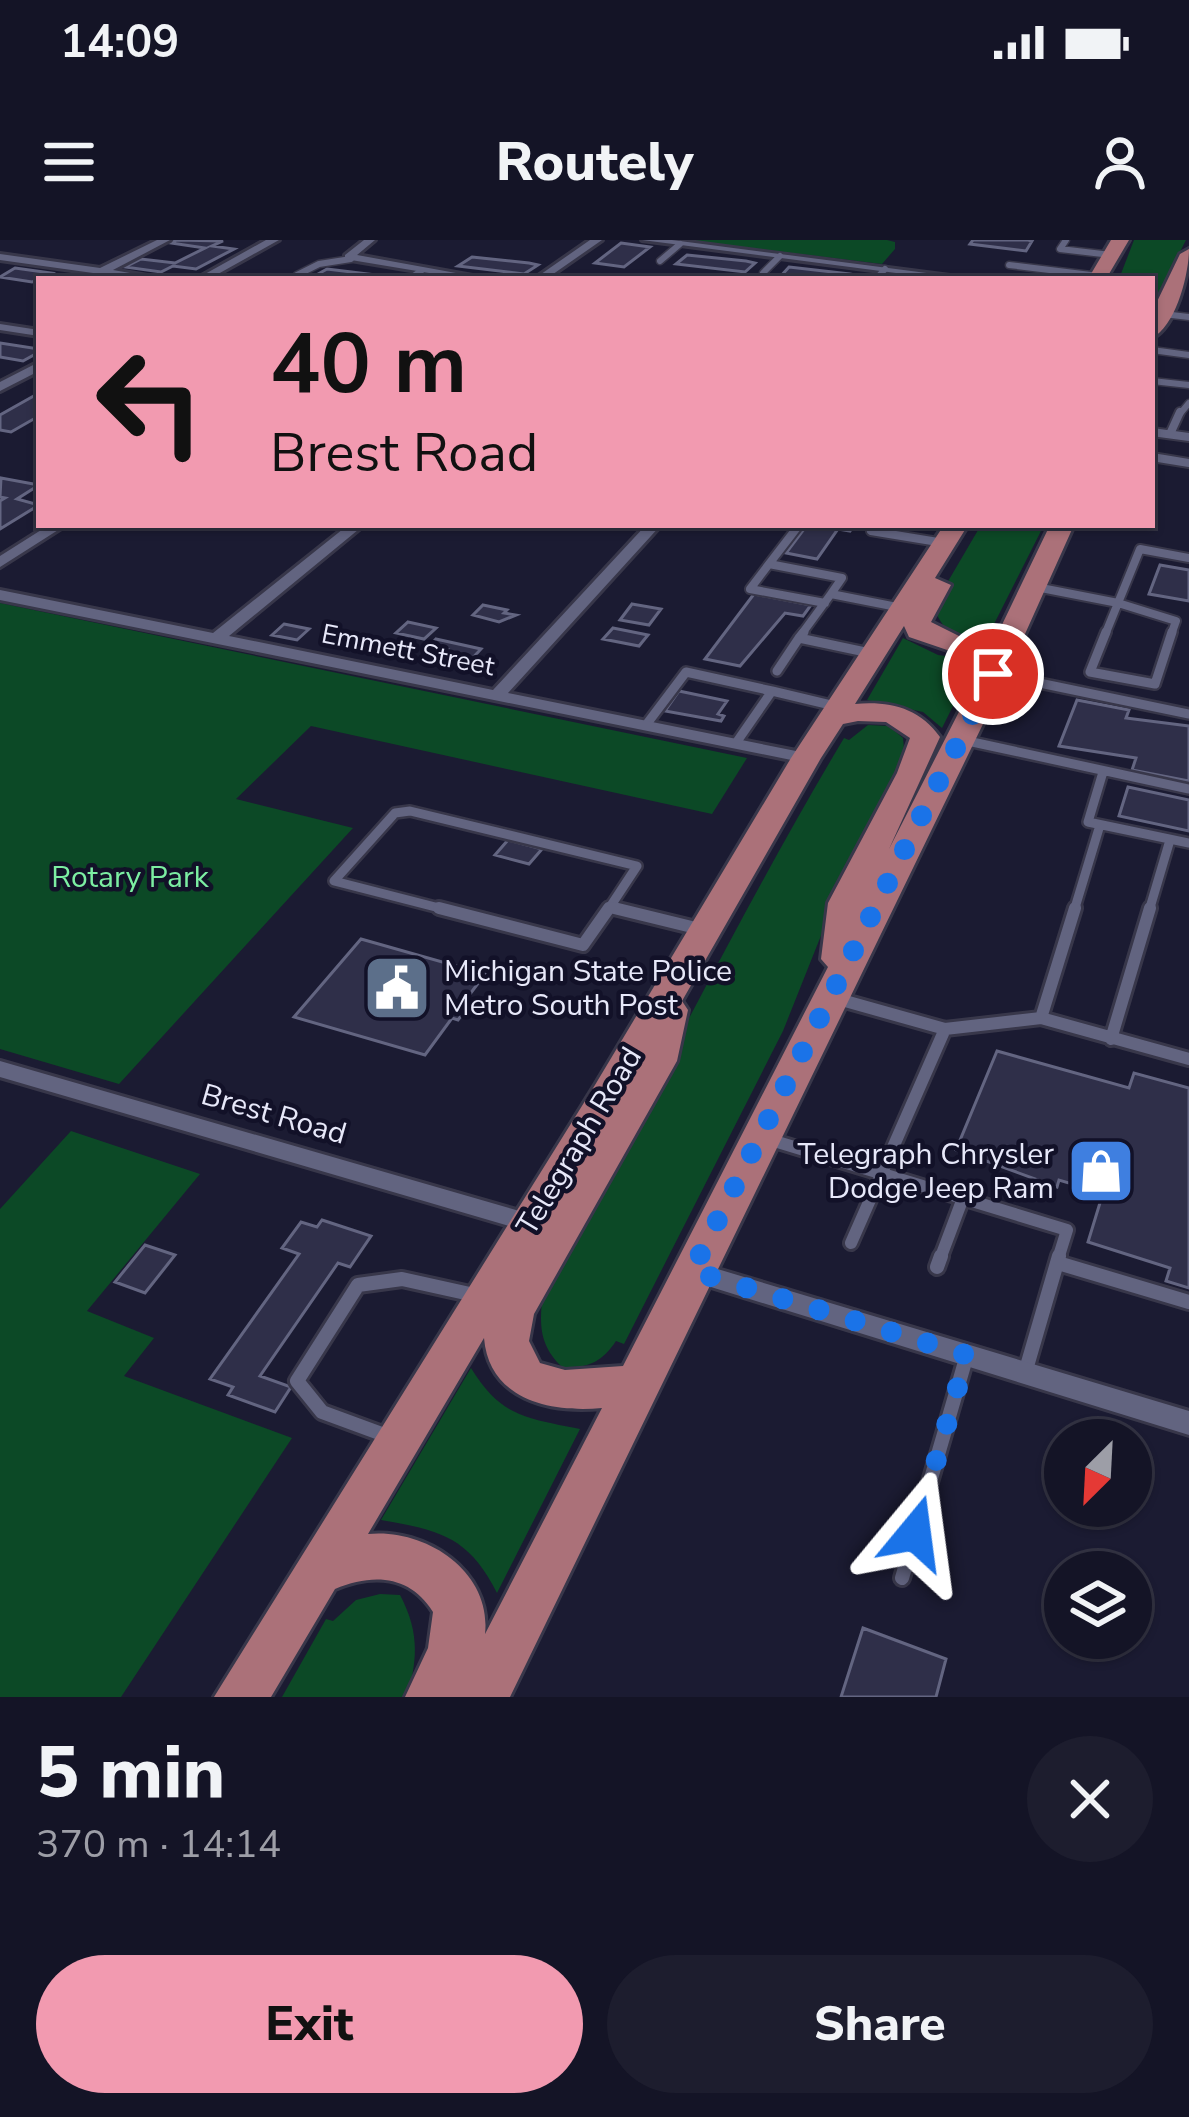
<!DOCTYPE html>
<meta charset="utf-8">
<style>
:root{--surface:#141426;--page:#1d1d2e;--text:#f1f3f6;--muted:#9d9ea7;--line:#333343;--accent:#f29ab0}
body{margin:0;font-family:"Nunito Sans",sans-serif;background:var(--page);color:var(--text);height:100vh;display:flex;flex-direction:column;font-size:45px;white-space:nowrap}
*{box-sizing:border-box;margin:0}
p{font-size:39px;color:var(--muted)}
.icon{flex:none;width:66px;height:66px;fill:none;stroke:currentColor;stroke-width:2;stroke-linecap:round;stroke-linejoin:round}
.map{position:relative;height:1457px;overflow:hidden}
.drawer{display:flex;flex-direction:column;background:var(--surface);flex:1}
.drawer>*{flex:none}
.top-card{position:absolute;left:36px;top:36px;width:1119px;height:252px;border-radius:0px;box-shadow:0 3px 9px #0004,0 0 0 3px var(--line);background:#f29ab0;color:#111;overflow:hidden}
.needle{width:78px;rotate:204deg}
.controls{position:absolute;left:1044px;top:1179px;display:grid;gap:24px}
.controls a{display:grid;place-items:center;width:108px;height:108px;border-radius:50%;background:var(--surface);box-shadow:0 3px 9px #0004,0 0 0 3px var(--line);font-size:60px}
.pin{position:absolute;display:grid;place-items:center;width:102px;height:102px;color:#fff;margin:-51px;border:6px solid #fff;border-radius:50%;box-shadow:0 3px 12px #0007}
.me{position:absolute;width:132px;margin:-66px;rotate:16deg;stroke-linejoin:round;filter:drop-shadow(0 0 9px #0008)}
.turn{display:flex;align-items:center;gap:42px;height:252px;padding:0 36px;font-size:54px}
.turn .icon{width:156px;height:156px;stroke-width:2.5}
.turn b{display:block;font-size:84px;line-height:102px}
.round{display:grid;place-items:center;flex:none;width:126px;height:126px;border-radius:63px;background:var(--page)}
.summary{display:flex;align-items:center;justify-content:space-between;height:204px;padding:0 36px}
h1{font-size:72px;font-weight:800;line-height:90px}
.action{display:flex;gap:24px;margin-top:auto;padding:24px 36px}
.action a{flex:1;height:138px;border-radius:72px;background:var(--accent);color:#111;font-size:48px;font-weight:800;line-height:138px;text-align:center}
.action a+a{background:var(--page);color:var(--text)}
.status{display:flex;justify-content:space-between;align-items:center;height:84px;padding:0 60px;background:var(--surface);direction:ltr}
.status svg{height:33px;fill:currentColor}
header{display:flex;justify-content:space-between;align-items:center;height:156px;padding:0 36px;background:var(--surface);font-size:54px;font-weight:800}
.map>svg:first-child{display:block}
</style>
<div class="status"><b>14:09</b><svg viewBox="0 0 49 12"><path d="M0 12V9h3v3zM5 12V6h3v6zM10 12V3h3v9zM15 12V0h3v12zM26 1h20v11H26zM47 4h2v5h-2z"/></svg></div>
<header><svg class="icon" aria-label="menu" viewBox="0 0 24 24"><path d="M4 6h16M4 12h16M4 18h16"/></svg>Routely<svg class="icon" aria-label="person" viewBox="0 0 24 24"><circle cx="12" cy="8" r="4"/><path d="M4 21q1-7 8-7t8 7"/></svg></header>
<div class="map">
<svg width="1189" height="1457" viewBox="0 0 1189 1457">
<rect width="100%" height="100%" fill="#1b1b32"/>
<path fill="#0c4926" d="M686,0H887L895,2V9L882,24Z
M1134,0H1186L1152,67V39H1119Z
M981,285H1044L991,390C955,404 947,396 933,367Z
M0,364V363L747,518L712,574L311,486L236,559L353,588L119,844L0,809Z
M903,398L938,415L976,420L942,488L923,472L867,460Z
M868,485L889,486L903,498L905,519L826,683L783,791L624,1104L616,1101C601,1123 588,1128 562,1127C539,1105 539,1084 543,1053C645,868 736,679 844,498L849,500Z
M71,891L200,934L87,1071L154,1098L124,1136L292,1198L121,1457H0V969Z
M471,1128C501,1177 526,1178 580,1189L497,1353C469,1297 440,1290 381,1280Z
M380,1354L400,1355C419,1391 418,1418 407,1457H282L326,1379L333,1381L356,1360Z"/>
<path fill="#2f2f49" stroke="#636581" stroke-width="3" d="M177,0L223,1L212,6L234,9L196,29L173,26L161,32L125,27L141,19L175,23L205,8L171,3Z
M973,0H1028L1032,1L1026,11L970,4Z
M621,3L650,7L624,27L595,23Z
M687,15L746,21L755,23L745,32L676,24Z
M472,17L529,23L538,25L524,34L458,26Z
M789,27L850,34L860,36L780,37Z
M15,28L51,33L32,42L0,37Z
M327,29L384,36L392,38H311Z
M0,103L39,109V112L23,121L0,117Z
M39,153V176L11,192L0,190V175Z
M1,238L39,245L17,259L39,265L0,289V261L5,258L0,257Z
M807,285H854L850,291L838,289L817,319L786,313Z
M1160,325L1189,330V361L1149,354Z
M754,354L811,365L803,376L785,373L740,426L705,419Z
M632,364L661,369L649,385L620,380Z
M483,365L507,370L504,373L516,375L499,382L473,375Z
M408,382L436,388L424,399L396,393Z
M284,384L309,389L297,400L272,395Z
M613,388L648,395L639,406L603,399Z
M436,399L481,409L466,425L437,419L447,409L430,405Z
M679,451L727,461L718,474L724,476L721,481L665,471Z
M1077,460L1129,470L1126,478L1189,486V541L1132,530L1136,518L1059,506Z
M1128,547L1189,560V591L1119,576Z
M508,600L542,609L529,624L495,615Z
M361,699L485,734L464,762L471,763L458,780L452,778L425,815L294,777Z
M997,811L1129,848L1134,833L1189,848V1048L1166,1041L1170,1028L1088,1002L1103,953L1059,940L1057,947L956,910Z
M322,980L371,996L350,1027L338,1023L260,1136L291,1147L275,1172L228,1155L233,1147L210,1139L299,1014L282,1008L301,982L317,987Z
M145,1005L175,1015L145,1053L115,1042Z
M863,1388L946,1419L936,1457H841Z"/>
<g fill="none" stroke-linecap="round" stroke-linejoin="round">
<g stroke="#38374a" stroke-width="9">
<path id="service-far4" d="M1066,0L1060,9L1111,15
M660,21L680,4
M1009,25L1099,36
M763,33L780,16
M297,35L319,24L351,19
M409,39L421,31
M876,39L885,29
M1163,74L1189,77
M1152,110L1189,115
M1152,141L1189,145
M1179,175L1189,163"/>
</g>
<g stroke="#38374a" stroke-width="12">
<path id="service-far3" d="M1152,192L1189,197
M1170,194L1180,172
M1152,217L1189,223
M875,285L871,291L944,303
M769,324L799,285
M1036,347L1118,363
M825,363L750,349L769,324L842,338L831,354
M1118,363L1176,381L1171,395
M1118,363L1140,309L1189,318
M801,395L831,354L902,368
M1105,395L1118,363"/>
</g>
<g stroke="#38374a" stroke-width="14">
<path id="service-far2" d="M804,392L799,398L870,413
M1106,392L1090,432L1155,444L1172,392
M777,431L799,398
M996,434L1189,474
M646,485L686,432L772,451
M963,500L1189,549
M736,503L772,451L835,466
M1103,532L1088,582L1189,603
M610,667L626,671
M451,671L334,641L395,573L410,571L637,626L610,667
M607,671L610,667
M1074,671L1100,585
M1149,671L1170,600"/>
</g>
<g stroke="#38374a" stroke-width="18">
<path id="service-far1" d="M439,668L583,705L609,668
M614,668L700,689
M838,759L945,789L851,1003
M1041,778L1075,668
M945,789L1041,778L1189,819
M1111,799L1150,668
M771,900L1067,990L1058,1019
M940,1019L963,958"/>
</g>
<g stroke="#38374a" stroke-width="20">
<path id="service" d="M1058,1023L1189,1062
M937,1027L941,1016
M1025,1133L1059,1016
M390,1197L322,1172L297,1141L358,1045L402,1039L479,1056
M902,1338L967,1115"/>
</g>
<g stroke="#38374a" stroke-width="6">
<path id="minor" d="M157,0H170L113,30L164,39H136L0,20V14L100,28Z
M266,0H279L209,39H196Z
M364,0H375L357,15L489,39H465L345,19V15Z
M590,0H602L546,39H534Z
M642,0H672L973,39H942Z
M0,84L39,90V96L0,90Z
M39,122V131L0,151V142Z
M49,285H66L0,327V316Z
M348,285H364L229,396L493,450L646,285H661L508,453L806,513L815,518L806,523L0,360V350L213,393Z
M0,821L530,974L539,976L542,983L539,990L530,992L0,837Z
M691,1021L1189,1171V1195L682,1038L678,1031L682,1024Z"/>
</g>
<g stroke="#38374a" stroke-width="6">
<path id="primary" d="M1111,0H1129L1106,39H1088Z
M1189,9C1189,34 1176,86 1152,98V72L1180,14Z
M944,285H968L935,338L951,345L931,382L961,397L998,393L1050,285H1074L1002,445L510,1457H405L428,1408L433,1372C410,1335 373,1333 335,1349L271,1457H214L595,845L791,518ZM904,386L909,397L959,414L990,411L889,609L940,497C919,468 890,461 855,464ZM858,481L886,482L910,498L897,533L828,663L821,719L828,727L623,1126L565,1130L540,1123L529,1101L534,1074L677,821L688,770L682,761L821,518L843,484ZM484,1098C489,1159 549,1173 602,1168L485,1394C492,1331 425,1288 368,1294Z"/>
</g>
<use href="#service-far4" stroke="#626480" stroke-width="6"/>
<use href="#service-far3" stroke="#626480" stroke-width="8"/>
<use href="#service-far2" stroke="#626480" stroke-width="9"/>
<use href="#service-far1" stroke="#626480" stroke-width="12"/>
<use href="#service" stroke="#626480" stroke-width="14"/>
<use href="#minor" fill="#626480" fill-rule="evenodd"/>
<use href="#primary" fill="#ab7179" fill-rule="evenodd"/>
</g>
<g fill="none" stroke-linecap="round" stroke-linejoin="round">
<path stroke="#1a73e8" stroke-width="21" stroke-dasharray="0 37.8" d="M915,1293L967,1115L692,1031L993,434"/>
</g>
<defs>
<g id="civic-square" transform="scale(3.45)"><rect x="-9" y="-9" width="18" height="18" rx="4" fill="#5c6f8a" stroke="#121128"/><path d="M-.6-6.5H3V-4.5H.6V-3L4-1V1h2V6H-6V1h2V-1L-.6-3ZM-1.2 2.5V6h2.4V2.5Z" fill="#fff"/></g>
<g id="shop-square" transform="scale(3.45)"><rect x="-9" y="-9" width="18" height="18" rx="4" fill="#3f7fe0" stroke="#121128"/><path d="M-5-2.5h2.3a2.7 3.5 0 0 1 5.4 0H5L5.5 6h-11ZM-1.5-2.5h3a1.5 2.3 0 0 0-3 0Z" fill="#fff"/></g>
</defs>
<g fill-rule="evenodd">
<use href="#civic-square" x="397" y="748"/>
<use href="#shop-square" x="1101" y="931"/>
</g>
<g text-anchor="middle" stroke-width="9" stroke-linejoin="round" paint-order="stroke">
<g font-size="27" fill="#e7e8f9" stroke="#121128">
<text transform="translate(408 410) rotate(11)" y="9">Emmett Street</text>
</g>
<g font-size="30" fill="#7ceea2" stroke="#121128">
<text x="130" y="647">Rotary Park</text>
</g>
<g font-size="30" fill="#e7e8f9" stroke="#121128" text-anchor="start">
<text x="444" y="741">Michigan State Police<tspan x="444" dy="34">Metro South Post</tspan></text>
<text x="1054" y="924" text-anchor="end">Telegraph Chrysler<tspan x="1054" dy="34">Dodge Jeep Ram</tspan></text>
</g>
<g font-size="30" fill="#e7e8f9" stroke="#121128">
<text transform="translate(274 874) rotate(16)" y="10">Brest Road</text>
<text transform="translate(579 901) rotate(-59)" y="10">Telegraph Road</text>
</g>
</g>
</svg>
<div class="controls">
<a><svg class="needle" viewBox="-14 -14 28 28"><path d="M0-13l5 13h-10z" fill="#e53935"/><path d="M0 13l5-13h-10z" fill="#9d9ea7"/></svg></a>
<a><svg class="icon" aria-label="layers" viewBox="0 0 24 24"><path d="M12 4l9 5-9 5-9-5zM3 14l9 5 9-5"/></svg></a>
</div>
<div class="pin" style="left:993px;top:434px;background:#d93025"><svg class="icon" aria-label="arrive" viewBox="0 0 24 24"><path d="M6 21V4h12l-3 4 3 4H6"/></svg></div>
<svg class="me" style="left:915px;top:1293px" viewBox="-20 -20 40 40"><path d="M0-17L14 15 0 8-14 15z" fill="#1a73e8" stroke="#fff" stroke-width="4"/></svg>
<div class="top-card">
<div class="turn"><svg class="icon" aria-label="left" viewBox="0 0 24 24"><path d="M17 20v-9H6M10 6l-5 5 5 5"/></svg><div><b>40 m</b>Brest Road</div></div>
</div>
</div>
<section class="drawer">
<div class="summary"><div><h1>5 min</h1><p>370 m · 14:14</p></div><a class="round"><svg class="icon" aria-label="close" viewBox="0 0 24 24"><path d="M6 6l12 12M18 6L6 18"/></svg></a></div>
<div class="action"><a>Exit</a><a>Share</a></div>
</section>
